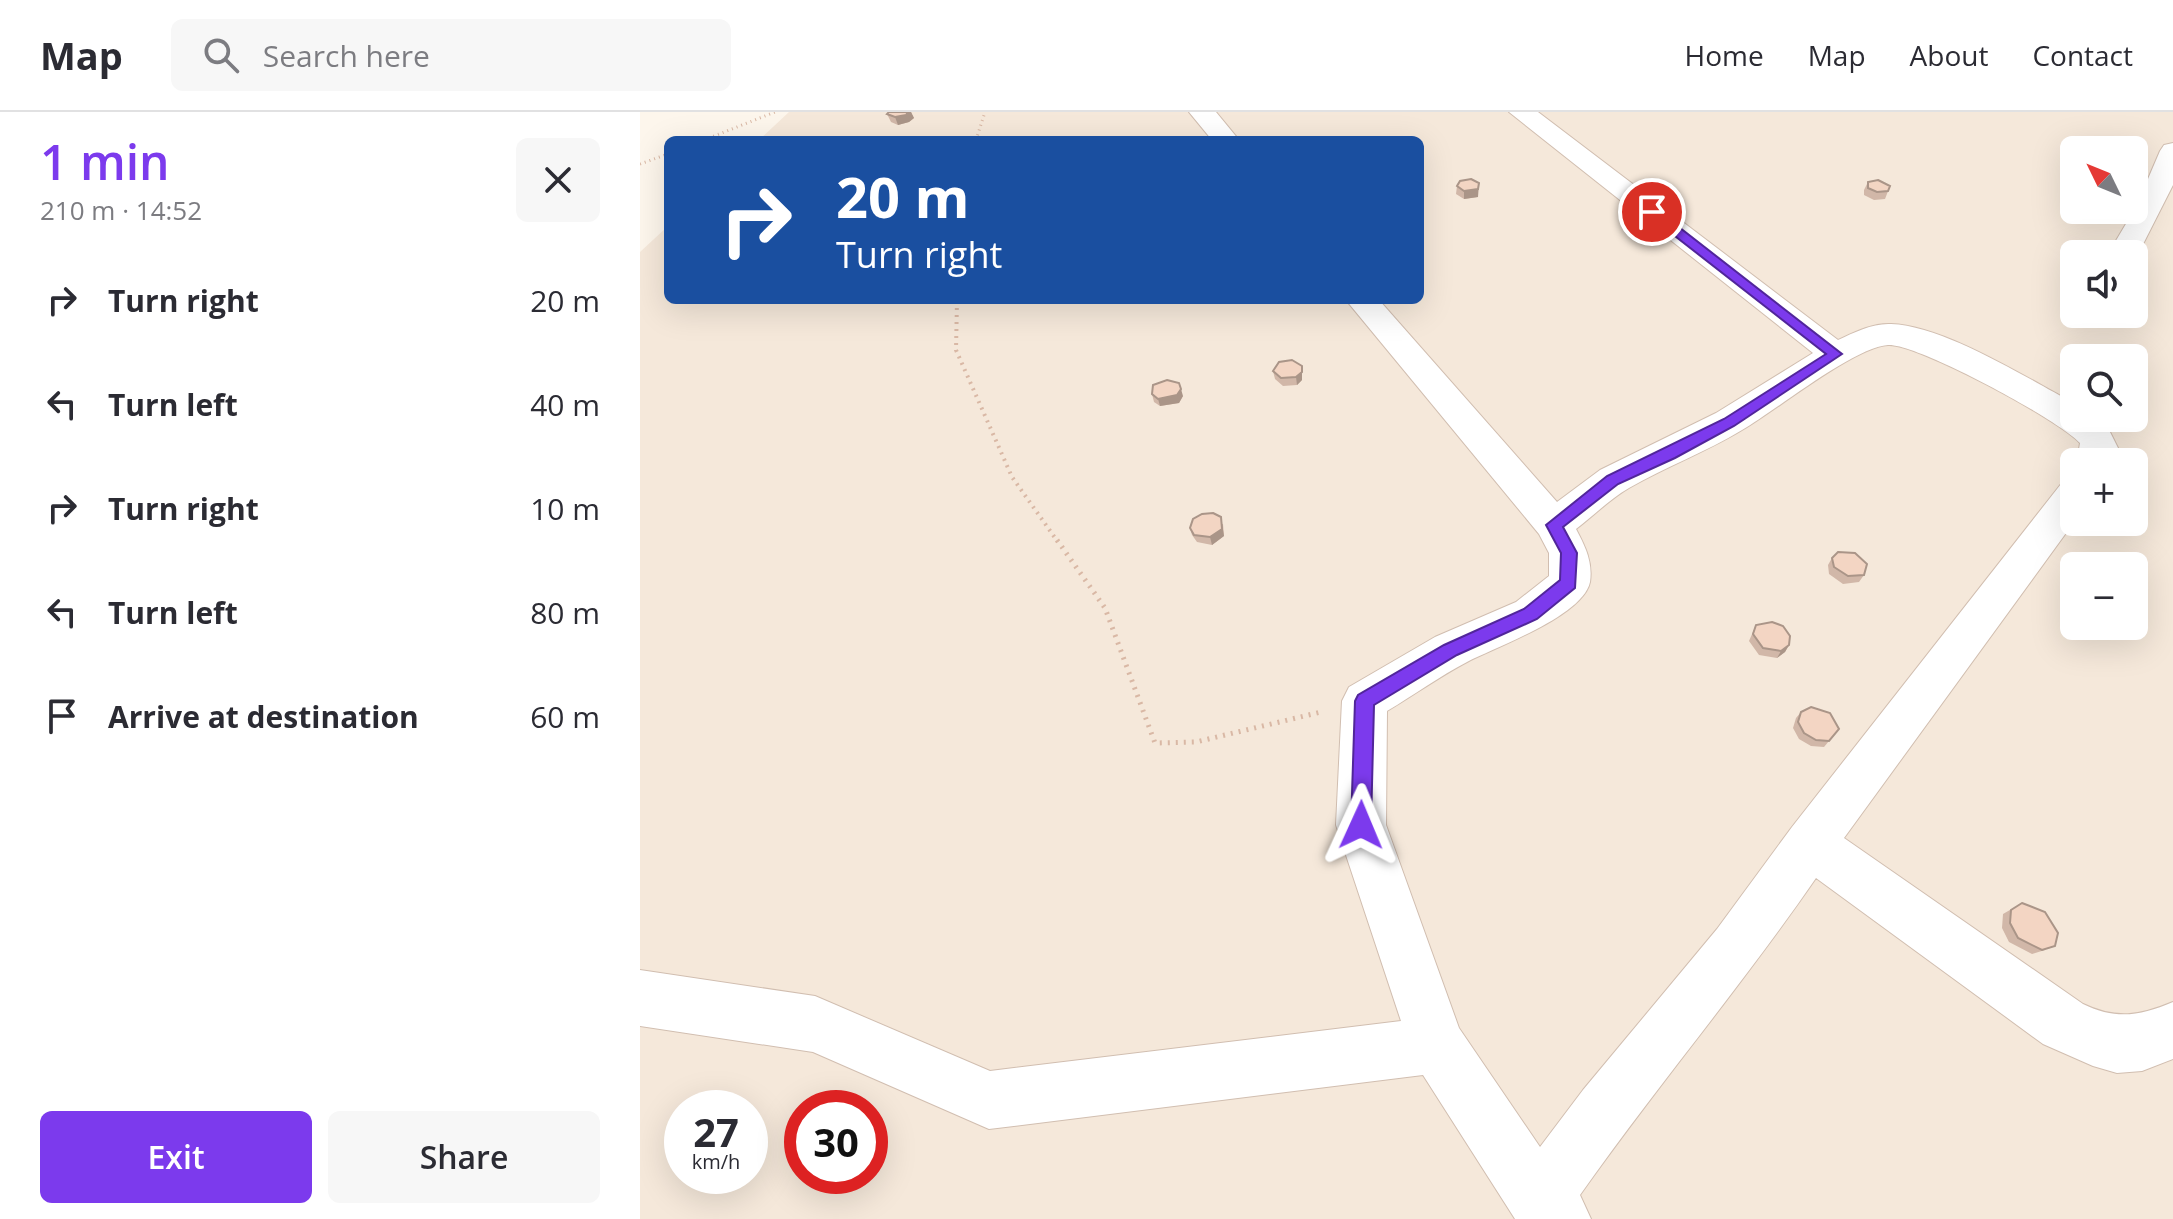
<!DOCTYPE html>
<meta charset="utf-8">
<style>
:root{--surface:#fff;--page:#f7f7f7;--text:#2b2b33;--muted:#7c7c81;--line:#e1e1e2;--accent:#7c3aed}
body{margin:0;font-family:"Open Sans",sans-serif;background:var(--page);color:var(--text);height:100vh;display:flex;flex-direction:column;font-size:30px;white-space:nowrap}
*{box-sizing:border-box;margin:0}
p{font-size:26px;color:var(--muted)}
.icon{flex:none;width:44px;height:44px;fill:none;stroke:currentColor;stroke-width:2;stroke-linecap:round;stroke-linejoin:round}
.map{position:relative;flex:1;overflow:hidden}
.drawer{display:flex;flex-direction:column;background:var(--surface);width:640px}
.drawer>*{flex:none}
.top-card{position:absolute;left:24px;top:24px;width:760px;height:168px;border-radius:12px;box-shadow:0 8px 32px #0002;background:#1a4fa0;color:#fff;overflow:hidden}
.needle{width:52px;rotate:313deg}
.tools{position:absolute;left:1420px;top:24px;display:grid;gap:16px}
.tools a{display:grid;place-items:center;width:88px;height:88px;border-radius:12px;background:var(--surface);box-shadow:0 8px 32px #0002;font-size:40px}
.speed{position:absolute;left:24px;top:978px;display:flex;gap:16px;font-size:40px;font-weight:700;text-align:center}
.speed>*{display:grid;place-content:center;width:104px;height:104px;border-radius:50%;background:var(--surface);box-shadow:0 8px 32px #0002;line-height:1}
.speed small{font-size:20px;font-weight:400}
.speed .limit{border:12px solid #d22;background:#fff;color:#111}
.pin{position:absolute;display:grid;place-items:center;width:68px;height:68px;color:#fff;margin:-34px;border:4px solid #fff;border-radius:50%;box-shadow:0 2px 8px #0007}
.me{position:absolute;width:88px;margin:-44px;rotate:1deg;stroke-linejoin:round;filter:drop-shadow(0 0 6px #0008)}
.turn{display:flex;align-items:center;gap:28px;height:168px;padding:0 40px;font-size:36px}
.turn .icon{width:104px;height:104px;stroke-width:2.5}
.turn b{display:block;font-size:56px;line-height:68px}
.round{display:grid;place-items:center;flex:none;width:84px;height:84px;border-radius:12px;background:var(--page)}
.headline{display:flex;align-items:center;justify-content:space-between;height:136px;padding:0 40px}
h1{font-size:48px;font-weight:600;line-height:60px;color:var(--accent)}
.cta{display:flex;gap:16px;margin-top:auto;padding:16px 40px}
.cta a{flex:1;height:92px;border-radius:12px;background:var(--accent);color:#fff;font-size:32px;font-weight:600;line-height:92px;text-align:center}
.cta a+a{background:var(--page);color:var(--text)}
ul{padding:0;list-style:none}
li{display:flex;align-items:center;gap:24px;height:104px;padding:0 40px}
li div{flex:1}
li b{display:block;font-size:30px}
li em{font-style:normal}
header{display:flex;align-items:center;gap:48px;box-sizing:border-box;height:112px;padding:0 40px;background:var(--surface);border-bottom:2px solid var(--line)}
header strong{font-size:38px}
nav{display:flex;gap:44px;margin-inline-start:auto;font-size:28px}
.search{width:560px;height:72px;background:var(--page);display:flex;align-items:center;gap:20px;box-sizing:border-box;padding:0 28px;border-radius:12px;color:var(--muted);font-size:30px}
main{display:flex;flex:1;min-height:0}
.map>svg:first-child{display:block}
</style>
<header>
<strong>Map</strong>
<div class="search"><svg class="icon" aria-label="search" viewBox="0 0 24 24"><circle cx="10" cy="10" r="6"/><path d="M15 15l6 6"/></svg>Search here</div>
<nav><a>Home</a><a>Map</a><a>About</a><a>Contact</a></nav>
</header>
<main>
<section class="drawer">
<div class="headline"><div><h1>1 min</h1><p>210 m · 14:52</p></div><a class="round"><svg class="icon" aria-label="close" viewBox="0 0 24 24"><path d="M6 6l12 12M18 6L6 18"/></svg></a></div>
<ul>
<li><svg class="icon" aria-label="right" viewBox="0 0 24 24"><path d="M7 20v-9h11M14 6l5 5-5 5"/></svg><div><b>Turn right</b></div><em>20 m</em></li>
<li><svg class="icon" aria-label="left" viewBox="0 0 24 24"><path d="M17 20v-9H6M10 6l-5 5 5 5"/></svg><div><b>Turn left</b></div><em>40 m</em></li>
<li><svg class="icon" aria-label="right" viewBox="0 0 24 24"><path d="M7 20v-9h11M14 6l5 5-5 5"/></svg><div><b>Turn right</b></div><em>10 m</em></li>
<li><svg class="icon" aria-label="left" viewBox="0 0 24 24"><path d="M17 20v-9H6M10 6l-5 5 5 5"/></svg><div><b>Turn left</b></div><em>80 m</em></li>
<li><svg class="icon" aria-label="arrive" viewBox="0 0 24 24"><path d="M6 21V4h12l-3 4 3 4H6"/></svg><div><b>Arrive at destination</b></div><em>60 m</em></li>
</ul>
<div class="cta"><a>Exit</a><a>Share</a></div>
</section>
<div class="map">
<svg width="1533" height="1107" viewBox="0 0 1533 1107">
<rect width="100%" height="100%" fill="#fdf6ec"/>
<path fill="#f5e8da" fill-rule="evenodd" d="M149,0H1533V1107H0V140L28,114V188H780V28H119ZM1434,38H1494V98H1434ZM1434,142H1494V202H1434ZM1434,246H1494V306H1434ZM1434,350H1494V410H1434ZM1434,454H1494V514H1434ZM42,996H110V1064H42ZM162,996H230V1064H162Z"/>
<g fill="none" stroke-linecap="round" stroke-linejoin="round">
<g stroke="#d1beb0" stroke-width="2">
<path id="minor" d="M549,0H576L599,28H572Z
M869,0H898L1198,228C1215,220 1233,211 1251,212C1305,214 1386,266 1434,291V306H1458L1468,316L1478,336L1475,350H1437L1440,331C1419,308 1277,231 1248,233C1214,235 1135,299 1102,318C1066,340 1025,355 989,376C970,387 953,404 936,417C945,434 953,450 950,470C943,504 856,535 827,550C800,564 774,583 747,599L746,713L819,916L900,1035L943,978L1077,817L1152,715L1421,372L1434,368V410L1204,726L1443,892C1476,908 1500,904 1533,890V947L1502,959L1477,961L1453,954L1403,932L1176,766C1101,875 1016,975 940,1083L951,1107H875L783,963L349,1017L173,940L0,914V858L175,884L350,959L761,909L696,713L702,589L709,575L795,525L876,490L909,464V441L899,422L706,188H739L917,390L960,358L1076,301L1173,241Z
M1533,31V73L1498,142L1494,148V142H1468L1496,95L1520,39L1524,33Z"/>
</g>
<path stroke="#d9b8a5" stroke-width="3" stroke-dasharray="1 4" stroke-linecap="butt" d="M64,28L135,0
M336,28L345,0
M0,52L28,42
M317,191V188"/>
<path stroke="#d9b8a5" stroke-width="4" stroke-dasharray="2 5" stroke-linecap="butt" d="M317,189L316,238L372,365L418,430"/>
<path stroke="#d9b8a5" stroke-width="5" stroke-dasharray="2 6" stroke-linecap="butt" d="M417,428L465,496L515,631L556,630L681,600"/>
<use href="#minor" fill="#fff" fill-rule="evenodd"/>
</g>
<path fill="#d1b7a8" d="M249,0H271L274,6L269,10L258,13L251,10L247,2Z
M1228,70L1250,74L1245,87L1234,88L1224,83V78Z
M817,74L838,85L824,87L816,82Z
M662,254V268L657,273L643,274L635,267L633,259Z
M512,282L543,284L539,291L520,294L514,290Z
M583,412L584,424L572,433L557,430L552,423L550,416Z
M1192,446L1224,463L1219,470L1203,472L1189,462L1188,453Z
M1116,513L1149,533L1145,540L1137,546L1119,543L1109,529Z
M1161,600L1199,617L1184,635L1171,634L1159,627L1153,616L1156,606Z
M1382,791L1405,838L1392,842L1369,830L1362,816L1363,802Z"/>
<path fill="#aa9588" d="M268,0H271L274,6L269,10L258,13L255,5Z
M839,71L838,85L824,87V79Z
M662,254V268L657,273L656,265Z
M541,277L543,284L539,291L520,294L518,287Z
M581,405L584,424L572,433L570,425Z
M1149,533L1145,540L1137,546L1141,539Z"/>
<path fill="#f3d5c3" stroke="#aa9588" stroke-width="2" d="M249,0H268L266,3L255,5L247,2Z
M831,67L839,71L838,77L824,79L817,74L820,69Z
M1238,68L1250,74L1248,79L1237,80L1228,76V70Z
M652,248L662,254V260L656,265L641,266L633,259L639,250Z
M527,268L539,271L541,277L537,283L518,287L512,282L513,273Z
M573,401L581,405L582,417L570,425L554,423L550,416L553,407L562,402Z
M1198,440L1215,441L1227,452L1224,463L1208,464L1194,455L1192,446Z
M1132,510L1143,514L1150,524L1149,533L1141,539L1123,536L1113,522L1116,513Z
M1171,595L1190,601L1199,617L1189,629L1176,628L1164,621L1158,610L1161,600Z
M1382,791L1405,800L1418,821L1415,834L1402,838L1378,826L1370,811L1371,798Z"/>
<path fill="#7c3aed" stroke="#51269a" stroke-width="2" d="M1008,98H1017L1202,242L1094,314L1035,346L978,372L923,415L937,441L935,476L897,507L817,543L734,593L731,713L728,720L721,723L714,720L711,713L715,589L718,583L804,533L884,497L920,468L921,441L906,413L967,364L1084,307L1186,242L1008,103Z"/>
</svg>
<div class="tools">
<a><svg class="needle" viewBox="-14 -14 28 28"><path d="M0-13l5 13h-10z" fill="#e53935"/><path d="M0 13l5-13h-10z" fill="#7c7c81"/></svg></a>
<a><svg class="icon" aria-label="sound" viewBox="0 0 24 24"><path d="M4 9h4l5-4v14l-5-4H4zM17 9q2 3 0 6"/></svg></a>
<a><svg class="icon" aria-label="search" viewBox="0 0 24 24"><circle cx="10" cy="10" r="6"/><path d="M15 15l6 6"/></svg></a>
<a>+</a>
<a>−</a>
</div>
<div class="speed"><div>27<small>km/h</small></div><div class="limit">30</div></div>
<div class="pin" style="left:1012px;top:100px;background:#d93025"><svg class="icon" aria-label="arrive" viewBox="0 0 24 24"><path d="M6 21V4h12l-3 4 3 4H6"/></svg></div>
<svg class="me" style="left:721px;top:713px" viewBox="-20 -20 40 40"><path d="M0-17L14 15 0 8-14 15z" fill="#7c3aed" stroke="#fff" stroke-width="4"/></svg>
<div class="top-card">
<div class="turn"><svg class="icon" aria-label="right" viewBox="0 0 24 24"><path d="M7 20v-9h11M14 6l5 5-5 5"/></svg><div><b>20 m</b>Turn right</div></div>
</div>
</div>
</main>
